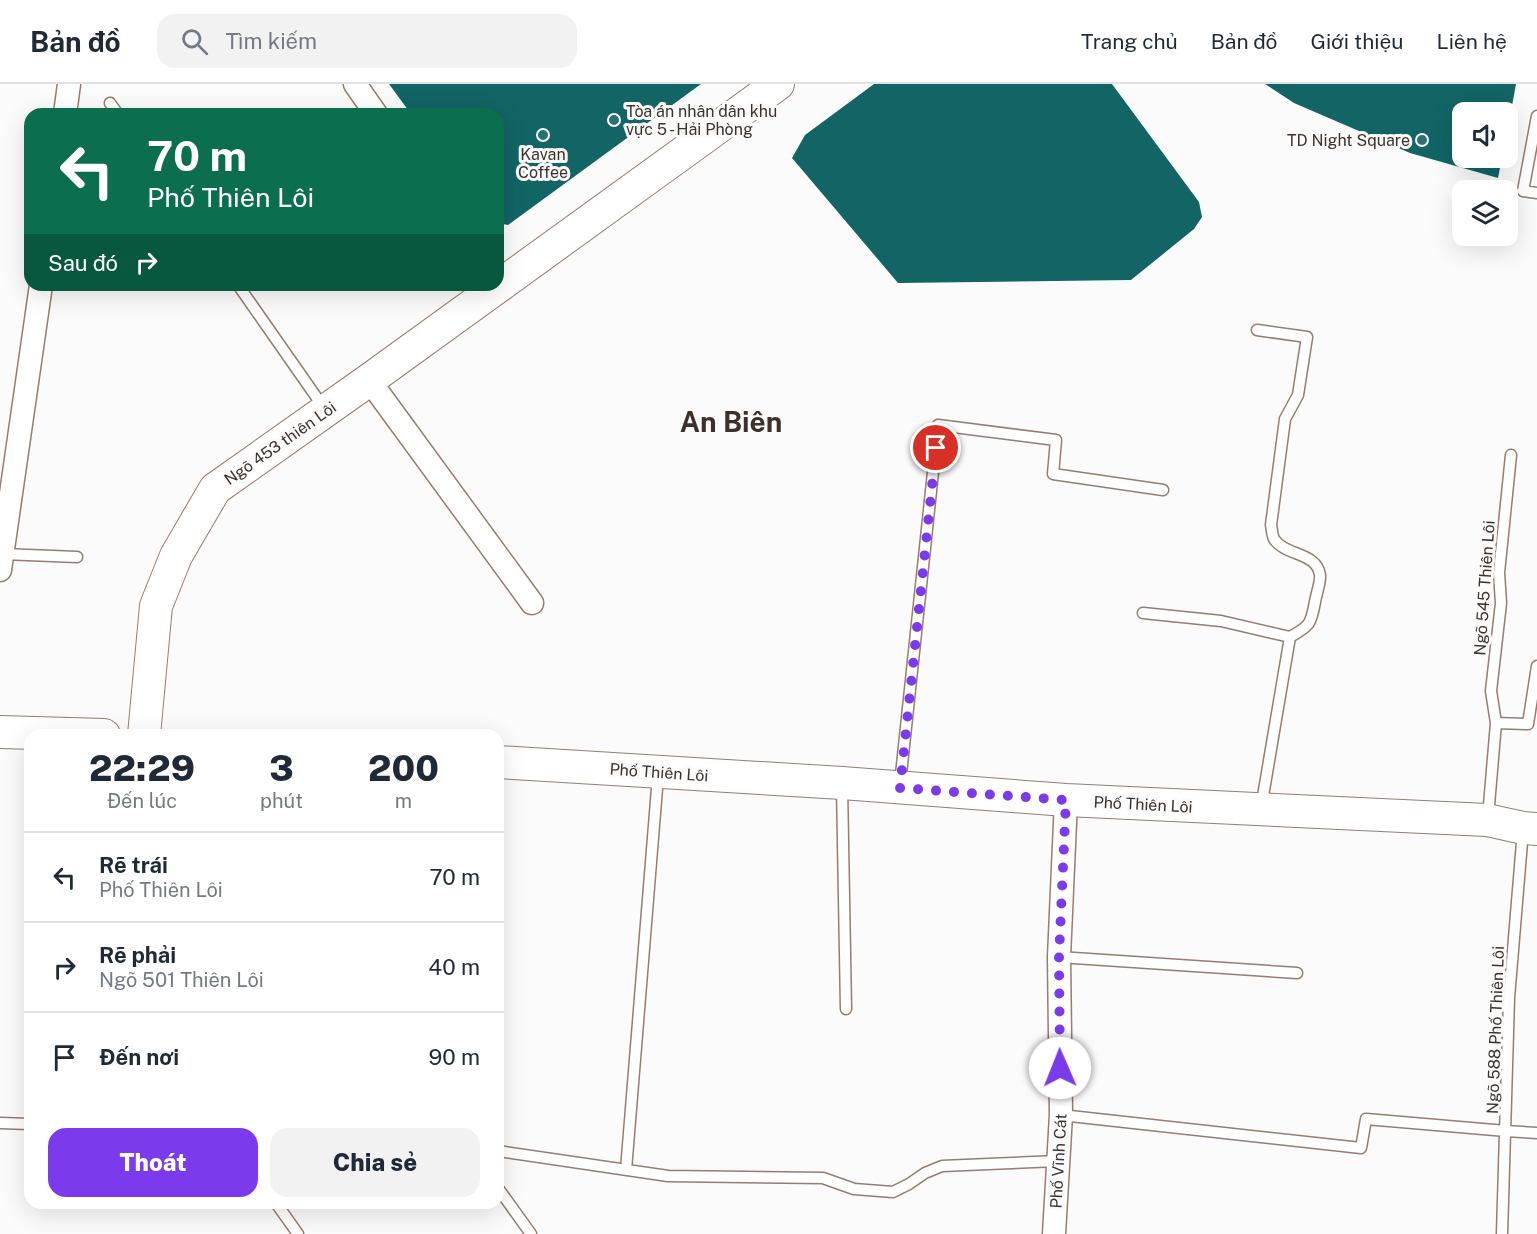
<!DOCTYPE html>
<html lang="vi">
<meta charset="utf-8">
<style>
:root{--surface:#fff;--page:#f2f2f3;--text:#1f2937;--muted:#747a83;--line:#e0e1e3;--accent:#7c3aed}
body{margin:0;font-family:"Public Sans",sans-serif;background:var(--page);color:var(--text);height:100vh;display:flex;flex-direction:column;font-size:22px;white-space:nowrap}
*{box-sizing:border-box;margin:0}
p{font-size:20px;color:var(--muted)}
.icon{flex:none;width:33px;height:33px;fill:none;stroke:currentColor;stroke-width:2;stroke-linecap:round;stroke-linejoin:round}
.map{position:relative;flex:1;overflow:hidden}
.sheet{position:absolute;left:24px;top:645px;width:480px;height:480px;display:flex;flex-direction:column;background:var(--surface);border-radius:18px;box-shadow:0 6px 24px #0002}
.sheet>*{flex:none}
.hud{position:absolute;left:24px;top:24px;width:480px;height:183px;border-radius:18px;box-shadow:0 6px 24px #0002;background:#0b6e4f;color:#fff;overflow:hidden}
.controls{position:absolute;left:1452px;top:18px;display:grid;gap:12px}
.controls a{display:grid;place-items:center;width:66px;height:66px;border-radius:12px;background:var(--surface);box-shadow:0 6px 24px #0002;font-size:30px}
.pin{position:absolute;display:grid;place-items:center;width:51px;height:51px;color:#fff;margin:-26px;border:3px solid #fff;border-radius:50%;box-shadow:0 2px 6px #0007}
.me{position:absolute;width:66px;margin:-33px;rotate:359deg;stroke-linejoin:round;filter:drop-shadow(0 0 4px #0008)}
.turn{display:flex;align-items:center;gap:21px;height:126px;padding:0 24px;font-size:27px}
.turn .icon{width:78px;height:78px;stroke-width:2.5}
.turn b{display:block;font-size:42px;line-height:51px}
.then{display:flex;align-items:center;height:57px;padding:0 24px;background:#0003;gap:12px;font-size:22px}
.eta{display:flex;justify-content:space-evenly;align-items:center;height:102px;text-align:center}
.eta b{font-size:36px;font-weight:800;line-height:42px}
.button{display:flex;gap:12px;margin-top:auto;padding:12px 24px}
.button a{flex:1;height:69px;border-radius:18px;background:var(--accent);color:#fff;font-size:24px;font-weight:800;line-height:69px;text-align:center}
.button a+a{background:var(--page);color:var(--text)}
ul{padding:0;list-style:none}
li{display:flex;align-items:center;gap:18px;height:90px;padding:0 24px;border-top:2px solid var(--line)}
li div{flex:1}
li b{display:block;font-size:22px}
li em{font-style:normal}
header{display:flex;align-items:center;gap:36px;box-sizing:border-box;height:84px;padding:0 30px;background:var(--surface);border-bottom:2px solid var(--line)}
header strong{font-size:28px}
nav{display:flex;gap:33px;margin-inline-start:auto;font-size:21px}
.search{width:420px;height:54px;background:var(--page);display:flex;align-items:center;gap:15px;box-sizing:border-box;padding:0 21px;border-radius:18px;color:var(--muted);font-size:22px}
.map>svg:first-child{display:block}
</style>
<header>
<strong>Bản đồ</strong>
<div class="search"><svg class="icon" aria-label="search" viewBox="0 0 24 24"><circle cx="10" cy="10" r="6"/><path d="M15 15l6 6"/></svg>Tìm kiếm</div>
<nav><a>Trang chủ</a><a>Bản đồ</a><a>Giới thiệu</a><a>Liên hệ</a></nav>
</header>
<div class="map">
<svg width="1537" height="1150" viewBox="0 0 1537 1150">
<rect width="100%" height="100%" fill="#fbfbfb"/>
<path fill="#126465" d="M389,0H701L508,141L498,139V30H411Z
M874,0H1112L1199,118L1202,133L1194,145L1131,196L898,199L792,74L805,51Z
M1265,0H1516L1509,38L1508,28H1462V74H1502L1498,94L1410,69L1294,19Z"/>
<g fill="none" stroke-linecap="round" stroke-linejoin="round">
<g stroke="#987c6d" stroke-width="13">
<path id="lane" d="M110,19L118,30
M1537,32L1523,107L1537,109
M238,201L324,324
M1257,246L1307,253L1298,311L1285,335L1271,441C1272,445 1272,451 1274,455C1285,472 1317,468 1320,491C1321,497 1316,511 1315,518C1311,540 1310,542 1290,553L1261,724
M3,470L77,473
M1143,529L1221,537L1290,553
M1496,639L1528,640L1537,582
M900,700L938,341L1056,356L1053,390L1163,406
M842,702L846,925
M1488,733L1496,639L1491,607L1501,519L1499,489L1511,371
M1059,873L1297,889
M1061,1031L1361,1064L1366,1035L1506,1047L1537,1049
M0,1039L30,1040
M498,1067L668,1092L823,1094L854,1105L893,1108L909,1100L925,1089L942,1082L1058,1077
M626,1086L658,692
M498,1104L531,1150
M276,1119L298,1150
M1502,1150L1509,914L1523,746"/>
</g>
<g stroke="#987c6d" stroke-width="25">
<path id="street" d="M355,0L376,30
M65,30L69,0
M369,296L532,519
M0,486L41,201
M1054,1150L1061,1031L1059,873L1066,716"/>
</g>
<g stroke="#987c6d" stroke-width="34">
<path id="secondary" d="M0,648L104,651
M144,651L156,522L176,472L215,405L369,296L778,0
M498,678L842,699L1066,716L1487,736L1523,744L1537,745"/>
</g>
<use href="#lane" stroke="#fff" stroke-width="10"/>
<use href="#street" stroke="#fff" stroke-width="22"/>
<use href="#secondary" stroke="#fff" stroke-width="32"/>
</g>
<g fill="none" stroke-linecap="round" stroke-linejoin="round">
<path stroke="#7c3aed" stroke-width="10" stroke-dasharray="0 18" d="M936,364L900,704L1066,716L1059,873L1060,984"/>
</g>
<g fill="#287273" stroke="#fbfbfb" stroke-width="2">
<circle cx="614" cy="36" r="6"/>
<circle cx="543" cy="51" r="6"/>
<circle cx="1422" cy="56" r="6"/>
</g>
<g text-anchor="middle" stroke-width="6" stroke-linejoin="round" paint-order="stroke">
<g font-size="16" fill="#3d312b" stroke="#fbfbfb" text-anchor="start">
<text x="626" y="33">Tòa án nhân dân khu<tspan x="626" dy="18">vực 5 - Hải Phòng</tspan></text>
<text x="1410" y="62" text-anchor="end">TD Night Square</text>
<text x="543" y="76" text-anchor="middle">Kavan<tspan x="543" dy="18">Coffee</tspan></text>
</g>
<g font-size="16" fill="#3d312b" stroke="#fbfbfb">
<text transform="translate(280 359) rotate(-35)" y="6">Ngõ 453 thiên Lôi</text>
<text transform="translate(1484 504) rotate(-86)" y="6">Ngõ 545 Thiên Lôi</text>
<text transform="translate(659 688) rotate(4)" y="6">Phố Thiên Lôi</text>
<text transform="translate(1143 720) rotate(3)" y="6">Phố Thiên Lôi</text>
<text transform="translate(1495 946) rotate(-88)" y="6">Ngõ 588 Phố Thiên Lôi</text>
<text transform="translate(1058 1077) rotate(-87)" y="6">Phố Vĩnh Cát</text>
</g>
<g font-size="28" font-weight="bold" fill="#3d312b" stroke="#fbfbfb">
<text x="731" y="348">An Biên</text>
</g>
</g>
</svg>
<div class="controls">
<a><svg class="icon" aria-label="sound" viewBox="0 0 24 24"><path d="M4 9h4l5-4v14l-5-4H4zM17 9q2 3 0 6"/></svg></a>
<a><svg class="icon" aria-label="layers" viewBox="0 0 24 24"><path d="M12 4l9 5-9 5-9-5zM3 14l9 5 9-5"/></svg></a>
</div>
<div class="pin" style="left:936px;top:364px;background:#d93025"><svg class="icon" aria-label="arrive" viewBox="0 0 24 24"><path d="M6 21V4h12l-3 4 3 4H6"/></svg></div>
<svg class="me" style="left:1060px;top:984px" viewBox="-20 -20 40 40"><circle r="19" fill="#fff"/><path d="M0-13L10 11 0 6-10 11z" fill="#7c3aed"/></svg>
<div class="hud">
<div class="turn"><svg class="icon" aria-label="left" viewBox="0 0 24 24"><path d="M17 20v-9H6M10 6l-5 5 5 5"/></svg><div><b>70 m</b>Phố Thiên Lôi</div></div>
<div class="then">Sau đó<svg class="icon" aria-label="right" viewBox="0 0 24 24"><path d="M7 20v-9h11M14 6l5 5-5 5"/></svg></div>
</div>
<section class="sheet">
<div class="eta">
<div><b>22:29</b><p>Đến lúc</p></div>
<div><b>3</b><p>phút</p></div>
<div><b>200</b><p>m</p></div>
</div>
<ul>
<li><svg class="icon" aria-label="left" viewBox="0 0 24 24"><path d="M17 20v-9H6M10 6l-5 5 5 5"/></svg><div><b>Rẽ trái</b><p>Phố Thiên Lôi</p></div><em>70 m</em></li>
<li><svg class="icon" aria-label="right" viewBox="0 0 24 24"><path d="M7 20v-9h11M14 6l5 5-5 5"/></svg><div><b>Rẽ phải</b><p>Ngõ 501 Thiên Lôi</p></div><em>40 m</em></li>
<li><svg class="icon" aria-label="arrive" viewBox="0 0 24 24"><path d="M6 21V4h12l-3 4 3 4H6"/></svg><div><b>Đến nơi</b></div><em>90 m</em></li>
</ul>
<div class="button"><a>Thoát</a><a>Chia sẻ</a></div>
</section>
</div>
